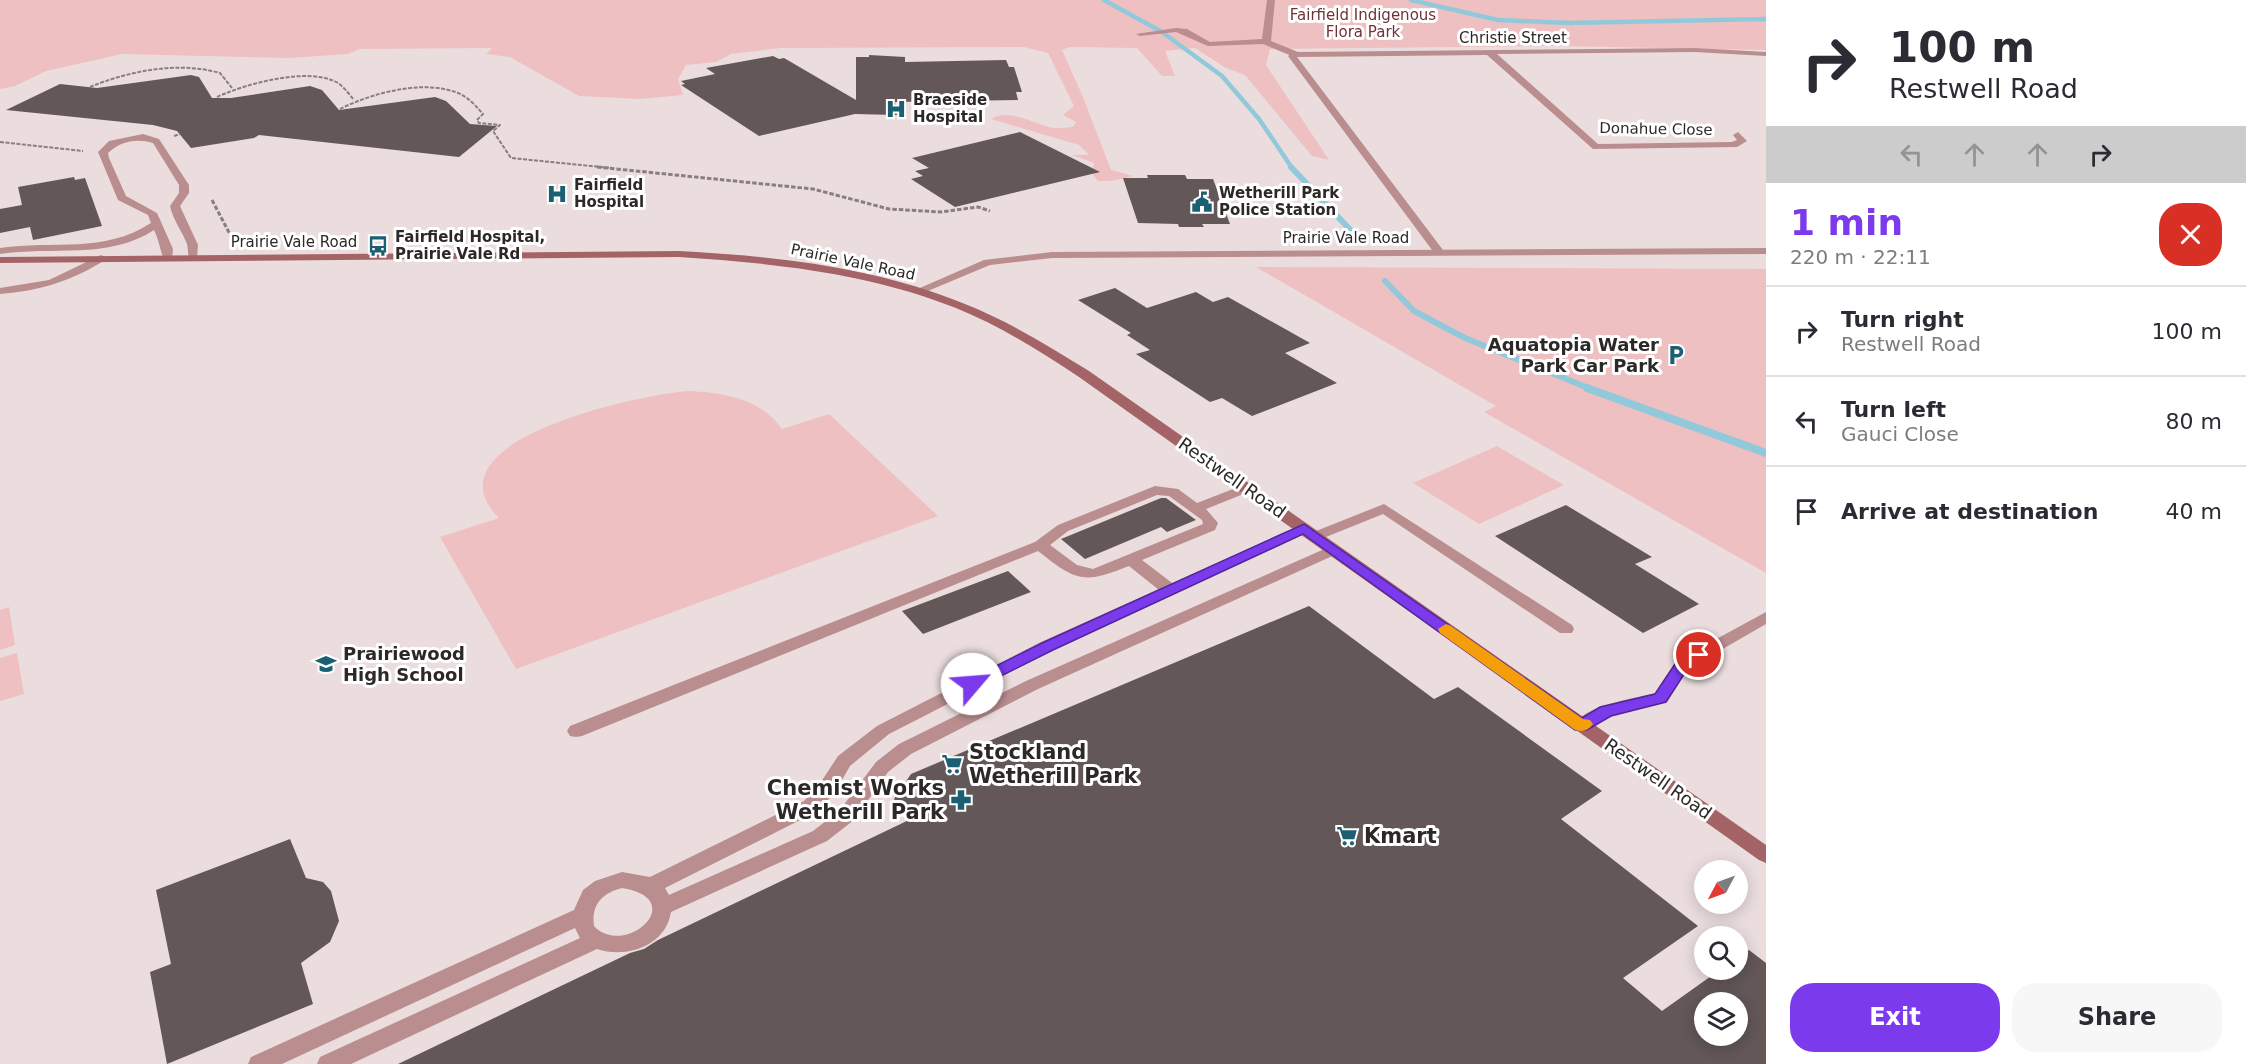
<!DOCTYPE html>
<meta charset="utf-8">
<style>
:root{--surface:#fff;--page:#f7f7f7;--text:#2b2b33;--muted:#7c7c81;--line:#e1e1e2;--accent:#7c3aed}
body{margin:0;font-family:"DejaVu Sans",sans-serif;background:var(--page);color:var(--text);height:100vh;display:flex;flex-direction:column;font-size:22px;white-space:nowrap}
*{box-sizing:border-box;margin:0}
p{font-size:20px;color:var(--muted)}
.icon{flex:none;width:33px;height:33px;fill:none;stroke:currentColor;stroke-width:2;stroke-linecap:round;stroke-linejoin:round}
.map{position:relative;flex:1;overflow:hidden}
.details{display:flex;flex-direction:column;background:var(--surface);width:480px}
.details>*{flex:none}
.top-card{background:#fff;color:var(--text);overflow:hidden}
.needle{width:39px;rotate:229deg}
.controls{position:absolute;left:1694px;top:860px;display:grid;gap:12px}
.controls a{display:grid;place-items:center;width:54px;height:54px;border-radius:50%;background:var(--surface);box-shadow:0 3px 15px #0003;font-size:30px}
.pin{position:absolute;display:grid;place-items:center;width:51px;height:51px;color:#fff;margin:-26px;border:3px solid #fff;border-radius:50%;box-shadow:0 2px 6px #0007}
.me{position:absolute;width:66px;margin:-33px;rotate:63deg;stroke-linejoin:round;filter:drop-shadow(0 0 4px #0008)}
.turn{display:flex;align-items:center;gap:21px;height:126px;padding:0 24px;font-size:27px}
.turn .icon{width:78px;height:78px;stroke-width:2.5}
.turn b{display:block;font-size:42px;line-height:51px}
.lanes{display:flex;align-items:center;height:57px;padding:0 24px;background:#0003;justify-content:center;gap:30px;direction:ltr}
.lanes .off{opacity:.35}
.round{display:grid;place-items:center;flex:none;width:63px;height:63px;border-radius:24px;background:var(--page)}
.overview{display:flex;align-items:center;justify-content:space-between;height:102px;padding:0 24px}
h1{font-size:36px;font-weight:700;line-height:45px;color:var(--accent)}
.action{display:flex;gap:12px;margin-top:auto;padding:12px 24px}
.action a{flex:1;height:69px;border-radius:24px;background:var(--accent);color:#fff;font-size:24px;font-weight:700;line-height:69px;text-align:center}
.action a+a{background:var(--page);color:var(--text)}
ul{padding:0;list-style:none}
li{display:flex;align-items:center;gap:18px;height:90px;padding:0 24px;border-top:2px solid var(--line)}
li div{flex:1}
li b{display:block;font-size:22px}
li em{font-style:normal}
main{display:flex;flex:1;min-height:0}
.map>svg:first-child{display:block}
</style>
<main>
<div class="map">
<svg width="1766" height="1064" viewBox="0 0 1766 1064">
<rect width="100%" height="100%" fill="#ebdddd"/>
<path fill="#eec0c1" d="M0,0H1766V50L1558,46L1270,49L1266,65L1329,160L1312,156L1245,75L1226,68L1195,48L1165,51L1175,76H1162L1137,48L1070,47L1062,50L1083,97L1111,170L1133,176L1112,181H1098L1092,173L1094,163L1072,155H1089L1079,145L991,119C1009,107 1035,125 1053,128C1059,129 1067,127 1073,127L1076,122L1063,115L1074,106L1048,53L1024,47L781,48L731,54L716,62L686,65L678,79L683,95L639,99L579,96L510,57L486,54L492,48L360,49L348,54L289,58L122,54L46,71L15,86L0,89Z
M1256,267L1766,269V573L1484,412L1496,406Z
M689,391C724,393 760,398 782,429L829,414L938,516L516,669L440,537L499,518C422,440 642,394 689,391Z
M1497,446L1564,485L1479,524L1413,483Z
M9,607L15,645L0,650V610Z
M17,653L24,694L0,701V658Z"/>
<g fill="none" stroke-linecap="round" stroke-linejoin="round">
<path stroke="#92c9da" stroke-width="4.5" d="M1104,0L1162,32L1222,76L1259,119L1292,168
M1411,0L1498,20L1568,23L1766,19"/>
<path stroke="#92c9da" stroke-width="6" d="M1291,167L1357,237
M1385,281L1414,311L1465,338L1591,389"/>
<path stroke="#92c9da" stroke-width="8" d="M1587,388L1766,453"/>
</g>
<path fill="#635758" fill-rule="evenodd" d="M869,55L905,57V62L1006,60L1009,67H1014L1022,92H1016L1018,100L895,102L897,115L855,114L759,136L681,85L685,84L681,81L715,74L706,68L773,56L779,59L784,58L856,100V57H869Z
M191,75L199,77L212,98H231L310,86L322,90L339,110L435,97L446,101L470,124L497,126L459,157L259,135L254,138L191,148L177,131L153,125L6,110L60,84L97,88Z
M1020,132L1100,172L955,207L911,179L923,176L915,171L929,168L912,158Z
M1147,175H1185L1187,179H1213L1230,224H1202L1204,227H1179L1178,224L1138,223L1123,178H1148Z
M74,177L75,180L85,178L102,226L33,240L30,227L0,233V209L22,205L18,187Z
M1115,288L1147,308L1196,292L1213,302L1228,297L1310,343L1285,353L1337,383L1252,416L1222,398L1210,402L1136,354L1150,350L1127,335L1131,333L1078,300Z
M1161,498H1166L1196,520L1167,532L1161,527L1085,559L1061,539Z
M1566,505L1652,557L1635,564L1699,604L1643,633L1495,536Z
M1008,571L1031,592L923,634L902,611Z
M1309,606L1434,699L1458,687L1602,791L1561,819L1698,926L1623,978L1662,1011L1721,969H1737V958L1749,950L1766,963V1064H398L630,953L644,949L658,940L911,819L894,799L911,774ZM1704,1002H1737V1035H1704Z
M290,839L306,878L323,882L331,891L339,921L330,942L301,963L313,1004L167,1064L150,972L171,964L156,890Z"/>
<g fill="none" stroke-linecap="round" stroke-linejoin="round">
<path stroke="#897f7f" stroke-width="2" stroke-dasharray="4 1.5" stroke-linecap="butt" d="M90,87C129,71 178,61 220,73L232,88
M217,97C245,84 309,66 338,83C344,87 349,94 354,100
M340,109C372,93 423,79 458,93C468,97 476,106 483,114L477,120L479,123L500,125L493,131L511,158L611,168
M174,136L180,134
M0,142L83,151"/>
<path stroke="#897f7f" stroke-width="3" stroke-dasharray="4.5 2" stroke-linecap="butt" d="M597,167L813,189L889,209L941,212L978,207L990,211
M212,200L234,242"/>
<path fill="#ba8d8f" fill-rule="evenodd" d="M1267,0H1275L1271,41L1298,52V56H1292L1263,44L1208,46L1176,32L1140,36L1136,34L1176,28L1187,29L1210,42L1262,39Z
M101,255L107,258L105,260C72,281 39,291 0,294V288L49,280Z
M1246,484L1253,488L1251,491L1206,509L1218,523L1215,530L1142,560L1176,586L1178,590L1176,594H1164L1129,566C1084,584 1077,582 1038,551L582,736L576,737L570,736L567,731L570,726L1035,542L1058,525L1155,486L1178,489L1197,503ZM1157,495L1169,496L1202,520L1203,524L1093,569L1077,565L1050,545L1068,531Z
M1384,504L1572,625L1574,629L1572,633H1560L1383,514L1321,539H1311L1308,536L1311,533Z"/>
<path fill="#ba8d8f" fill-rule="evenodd" d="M1695,48L1766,52V56L1695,52L1497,54L1598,144L1732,142L1737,140L1733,135L1738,132L1747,141L1737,147L1593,149L1487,55L1297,57L1443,250V254H1435L1288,56L1295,52Z
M143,134L159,139L189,185V193L180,206L198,245L197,259H189C188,255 188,249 187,244C182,231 173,220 170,206L179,193V185L153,143C137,138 120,141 108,153L109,158L126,196L157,213L173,249L172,259H164C160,250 159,240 154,230C108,260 52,246 0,254V248C54,240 103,254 151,223L148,215L118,200L98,152L109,141Z
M1304,524L1309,525L1311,528L1309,531L1053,650L889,734L850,766L835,792L818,811L665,888L669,895L813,831L840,810L876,762L899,744L1026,681L1329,547H1339L1342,550L1339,553L1038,689L911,754L888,772L854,820L827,841L671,912C666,946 626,959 597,949L351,1064H317L320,1057L580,938L575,928L282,1064H248L251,1057L574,910L583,890L595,881L622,872L650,877L804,801L821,782L838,756L877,726L1041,642ZM622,888C691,899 625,959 594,926C591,905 602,893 622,888Z
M1766,612V624L1688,669L1667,702C1649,708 1627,709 1610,717C1598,722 1588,735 1575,730L1572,726C1585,705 1633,699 1655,693L1676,661Z"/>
<path fill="#ba8d8f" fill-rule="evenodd" d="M1766,248V254L1052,258L990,265L923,293L919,294L913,291L984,260L1052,252Z"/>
<path fill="#a46467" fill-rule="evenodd" d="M679,251C775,256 875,267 965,304C1008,321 1049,346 1089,371L1766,845V863L1759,860L1079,377C1040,351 1000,326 956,308C869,273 772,263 679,257L0,263V257Z"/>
</g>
<path fill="#7c3aed" stroke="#51269a" stroke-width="1.5" d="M1304,524L1582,718L1600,707L1655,694L1677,661L1699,650L1707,655L1688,668L1666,702L1611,716L1587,730H1575L1303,534L1053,650L977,688H966L964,684L966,681L1042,643Z"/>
<path fill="#f59e0b" d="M1446,624L1451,626L1583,719L1590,720L1593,724C1588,731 1583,732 1575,730L1440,633L1438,629Z"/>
<defs>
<g id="hospital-bare" transform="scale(1.62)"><path d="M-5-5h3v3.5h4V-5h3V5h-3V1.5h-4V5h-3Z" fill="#1b6072" stroke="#fff" stroke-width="2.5" paint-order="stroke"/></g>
<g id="civic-bare" transform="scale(1.62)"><path d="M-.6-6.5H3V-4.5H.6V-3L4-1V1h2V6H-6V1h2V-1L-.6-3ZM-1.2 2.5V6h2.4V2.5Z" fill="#1b6072" stroke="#fff" stroke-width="2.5" paint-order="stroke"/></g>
<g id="bus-bare" transform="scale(1.62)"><path d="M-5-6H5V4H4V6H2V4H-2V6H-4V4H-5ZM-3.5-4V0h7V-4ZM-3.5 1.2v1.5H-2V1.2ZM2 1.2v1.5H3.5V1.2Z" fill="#1b6072" stroke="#fff" stroke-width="2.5" paint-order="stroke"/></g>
<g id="parking-bare" transform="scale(1.62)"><path d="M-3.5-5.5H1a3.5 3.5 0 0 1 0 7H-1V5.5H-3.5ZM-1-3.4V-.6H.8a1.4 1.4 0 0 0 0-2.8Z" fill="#1b6072" stroke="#fff" stroke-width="2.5" paint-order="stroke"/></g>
<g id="school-bare" transform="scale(1.62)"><path d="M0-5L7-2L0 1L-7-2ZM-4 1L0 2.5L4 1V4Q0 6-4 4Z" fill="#1b6072" stroke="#fff" stroke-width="2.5" paint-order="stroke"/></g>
<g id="supermarket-bare" transform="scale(1.62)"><path d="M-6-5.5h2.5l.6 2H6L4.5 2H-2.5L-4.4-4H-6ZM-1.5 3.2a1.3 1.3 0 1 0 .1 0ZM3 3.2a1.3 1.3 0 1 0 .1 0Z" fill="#1b6072" stroke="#fff" stroke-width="2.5" paint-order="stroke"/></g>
<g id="pharmacy-bare" transform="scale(1.62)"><path d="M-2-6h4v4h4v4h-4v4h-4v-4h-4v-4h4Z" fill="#1b6072" stroke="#fff" stroke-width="2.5" paint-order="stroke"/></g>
</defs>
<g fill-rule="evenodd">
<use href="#hospital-bare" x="896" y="109"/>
<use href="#hospital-bare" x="557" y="194"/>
<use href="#civic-bare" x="1202" y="202"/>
<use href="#bus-bare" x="378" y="246"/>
<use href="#parking-bare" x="1676" y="355"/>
<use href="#school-bare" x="326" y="664"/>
<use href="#supermarket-bare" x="952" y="764"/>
<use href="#pharmacy-bare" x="961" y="800"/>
<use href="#supermarket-bare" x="1347" y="836"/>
</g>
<g text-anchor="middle" stroke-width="6" stroke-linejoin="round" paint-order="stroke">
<g font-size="15" fill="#723137" stroke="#fff">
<text x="1363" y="20">Fairfield Indigenous<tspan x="1363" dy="17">Flora Park</tspan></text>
</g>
<g font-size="15" fill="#2d2828" stroke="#fff">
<text x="1513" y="43">Christie Street</text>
<text transform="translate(1656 129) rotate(1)" y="5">Donahue Close</text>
<text x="1346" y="243">Prairie Vale Road</text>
<text x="294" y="247">Prairie Vale Road</text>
<text transform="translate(853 262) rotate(12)" y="5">Prairie Vale Road</text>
</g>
<g font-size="15" font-weight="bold" fill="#2d2828" stroke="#fff" text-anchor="start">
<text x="913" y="105">Braeside<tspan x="913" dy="17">Hospital</tspan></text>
<text x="574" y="190">Fairfield<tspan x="574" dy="17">Hospital</tspan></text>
<text x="1219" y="198">Wetherill Park<tspan x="1219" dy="17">Police Station</tspan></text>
<text x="395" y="242">Fairfield Hospital,<tspan x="395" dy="17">Prairie Vale Rd</tspan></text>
</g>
<g font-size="18" font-weight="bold" fill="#2d2828" stroke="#fff" text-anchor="end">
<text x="1659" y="351">Aquatopia Water<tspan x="1659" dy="21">Park Car Park</tspan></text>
<text x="343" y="660" text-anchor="start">Prairiewood<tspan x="343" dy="21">High School</tspan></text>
</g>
<g font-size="18" fill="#2d2828" stroke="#fff">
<text transform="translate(1232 478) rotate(35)" y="6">Restwell Road</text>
<text transform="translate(1658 779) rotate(35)" y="6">Restwell Road</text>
</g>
<g font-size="21" font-weight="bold" fill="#2d2828" stroke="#fff" text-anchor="start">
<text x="969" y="759">Stockland<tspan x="969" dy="24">Wetherill Park</tspan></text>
<text x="944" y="795" text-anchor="end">Chemist Works<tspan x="944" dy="24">Wetherill Park</tspan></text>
<text x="1364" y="843">Kmart</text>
</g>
</g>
</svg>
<div class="controls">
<a><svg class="needle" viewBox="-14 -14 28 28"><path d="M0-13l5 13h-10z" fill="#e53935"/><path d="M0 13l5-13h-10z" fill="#7c7c81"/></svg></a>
<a><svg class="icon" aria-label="search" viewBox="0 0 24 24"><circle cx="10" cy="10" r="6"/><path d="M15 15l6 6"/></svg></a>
<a><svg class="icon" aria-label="layers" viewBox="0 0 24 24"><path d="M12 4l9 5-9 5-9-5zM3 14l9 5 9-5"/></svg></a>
</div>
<div class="pin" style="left:1699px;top:655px;background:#d93025"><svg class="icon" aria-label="arrive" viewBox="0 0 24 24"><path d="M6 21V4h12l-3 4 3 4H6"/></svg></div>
<svg class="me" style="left:972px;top:684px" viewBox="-20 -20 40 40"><circle r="19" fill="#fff"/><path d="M0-13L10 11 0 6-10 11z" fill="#7c3aed"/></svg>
</div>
<section class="details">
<div class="top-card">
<div class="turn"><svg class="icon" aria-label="right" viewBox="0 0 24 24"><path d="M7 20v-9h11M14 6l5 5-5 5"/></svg><div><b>100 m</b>Restwell Road</div></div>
<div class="lanes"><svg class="icon off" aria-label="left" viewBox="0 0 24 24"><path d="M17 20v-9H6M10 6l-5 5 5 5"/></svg><svg class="icon off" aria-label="ahead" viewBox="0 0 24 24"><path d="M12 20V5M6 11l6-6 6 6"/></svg><svg class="icon off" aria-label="ahead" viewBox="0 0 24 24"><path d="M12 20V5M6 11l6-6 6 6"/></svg><svg class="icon" aria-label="right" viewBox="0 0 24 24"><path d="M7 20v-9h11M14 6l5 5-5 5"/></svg></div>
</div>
<div class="overview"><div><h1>1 min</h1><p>220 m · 22:11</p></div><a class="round" style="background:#d93025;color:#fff"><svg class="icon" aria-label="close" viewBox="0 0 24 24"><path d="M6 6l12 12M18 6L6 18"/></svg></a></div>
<ul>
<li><svg class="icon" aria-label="right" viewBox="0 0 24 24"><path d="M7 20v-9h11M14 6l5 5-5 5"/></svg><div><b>Turn right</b><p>Restwell Road</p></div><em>100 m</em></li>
<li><svg class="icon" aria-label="left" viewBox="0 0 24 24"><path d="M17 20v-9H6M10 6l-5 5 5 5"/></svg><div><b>Turn left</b><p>Gauci Close</p></div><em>80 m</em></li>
<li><svg class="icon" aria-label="arrive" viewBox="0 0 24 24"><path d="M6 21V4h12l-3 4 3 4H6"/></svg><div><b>Arrive at destination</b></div><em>40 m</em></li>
</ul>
<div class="action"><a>Exit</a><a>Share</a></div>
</section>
</main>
